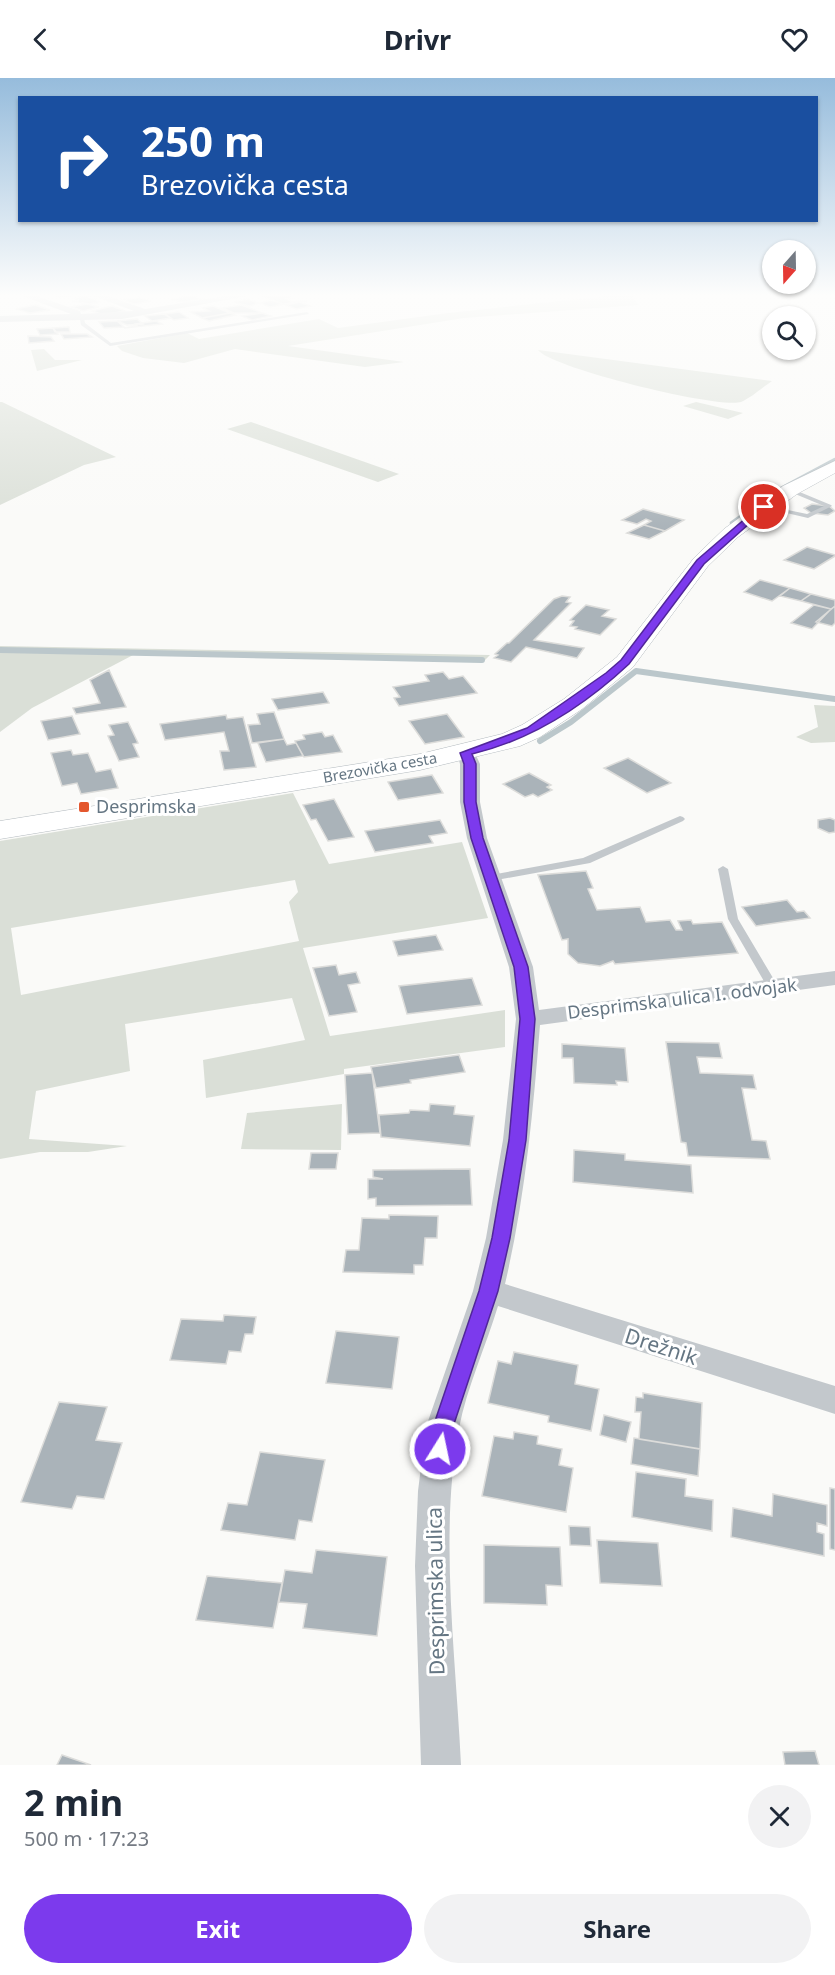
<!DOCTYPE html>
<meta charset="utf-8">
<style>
:root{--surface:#fff;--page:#f2f2f3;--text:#1f2937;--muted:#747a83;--accent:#7c3aed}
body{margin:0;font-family:"Noto Sans",sans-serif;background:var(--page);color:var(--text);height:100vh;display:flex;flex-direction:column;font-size:22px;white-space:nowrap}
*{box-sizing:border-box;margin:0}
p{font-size:20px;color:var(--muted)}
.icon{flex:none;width:33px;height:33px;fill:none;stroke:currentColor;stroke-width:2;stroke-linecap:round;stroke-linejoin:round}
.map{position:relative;height:1687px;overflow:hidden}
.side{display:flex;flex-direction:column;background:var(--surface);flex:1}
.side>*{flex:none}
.guide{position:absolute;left:18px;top:18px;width:800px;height:126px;border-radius:0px;box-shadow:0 2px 4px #0004;background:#1a4fa0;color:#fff;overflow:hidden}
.needle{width:39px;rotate:200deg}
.tools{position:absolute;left:762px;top:162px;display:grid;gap:12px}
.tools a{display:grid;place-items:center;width:54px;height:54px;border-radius:50%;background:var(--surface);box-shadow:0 2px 4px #0004;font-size:30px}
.pin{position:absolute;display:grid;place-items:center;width:51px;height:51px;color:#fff;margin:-26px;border:3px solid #fff;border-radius:50%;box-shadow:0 2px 6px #0007}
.me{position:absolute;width:66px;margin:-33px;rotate:10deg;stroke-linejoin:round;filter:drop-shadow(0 0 4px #0008)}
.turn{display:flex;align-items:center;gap:21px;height:126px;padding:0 24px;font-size:27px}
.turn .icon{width:78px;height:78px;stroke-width:2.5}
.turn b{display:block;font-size:42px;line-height:51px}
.round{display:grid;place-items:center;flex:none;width:63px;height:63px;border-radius:32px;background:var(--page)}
.headline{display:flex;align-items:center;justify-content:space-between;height:102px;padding:0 24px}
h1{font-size:36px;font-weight:700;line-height:45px}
.button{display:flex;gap:12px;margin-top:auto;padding:12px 24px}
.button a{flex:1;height:69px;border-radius:36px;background:var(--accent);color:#fff;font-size:24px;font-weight:700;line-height:69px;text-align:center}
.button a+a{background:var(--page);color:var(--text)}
header{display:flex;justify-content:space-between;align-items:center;height:78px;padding:0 24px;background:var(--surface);font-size:27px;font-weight:700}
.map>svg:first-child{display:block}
</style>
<header><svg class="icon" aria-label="back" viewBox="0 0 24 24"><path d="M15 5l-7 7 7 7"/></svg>Drivr<svg class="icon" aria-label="heart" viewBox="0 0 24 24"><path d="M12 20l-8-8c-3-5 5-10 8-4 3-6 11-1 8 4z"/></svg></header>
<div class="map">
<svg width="835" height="1687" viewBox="0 0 835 1687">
<rect width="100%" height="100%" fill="#fafaf8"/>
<path fill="#dadfd7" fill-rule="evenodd" d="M626,216H632L638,227L464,240L288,268L404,284L365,289L235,271L184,285L143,280L122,273L117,268L187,255L199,261L319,241L338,250L448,235Z
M44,271L55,282H82L37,293L31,272Z
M538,272L772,303C763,309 751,320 741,324C718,331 551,290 538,272Z
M0,324H2L116,379L84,387L0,427Z
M696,324L743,335L728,341L683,328Z
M251,344L399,396L378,404L227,351Z
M0,568L490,577L483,584L135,576L32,630L0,654Z
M814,627L835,628V664L811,665L796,659L818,649Z
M293,715L329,786L462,764L488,840L303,870L330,958L505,932V969L344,991V996L206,1020L203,982L305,962L292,920L125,946L130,993L36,1013L29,1061L127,1068L88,1074H40L0,1081V763ZM295,802L298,814L289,824L299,863L21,917L11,850Z
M342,1026L341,1072L241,1071L247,1035Z"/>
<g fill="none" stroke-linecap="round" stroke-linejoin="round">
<path stroke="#bbc7cb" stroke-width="4.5" d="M732,445L779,412L835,382"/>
<path stroke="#bbc7cb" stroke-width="6" d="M0,572L482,582
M540,663L571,644L636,593L835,621"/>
</g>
<path fill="#aab3b9" stroke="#dcdcda" stroke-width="1.5" d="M38,216H74L77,217L60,220L52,216Z
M280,216L294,220L287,221L292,224L307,223L283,226L263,219Z
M192,217L202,221L183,224L171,221Z
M87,218L100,224L89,226L72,223L79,222L73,220Z
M139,219L151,223L134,226L123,222Z
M247,221L258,225L249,228L234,224Z
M271,222L283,226L270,229L260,225Z
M300,224L310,228L296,231L286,227Z
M87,226L99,229L83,233L71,229Z
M35,227L50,232L30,235L16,231Z
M242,227L262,235H234L222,230Z
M112,228L125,233L104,237L92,233Z
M213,228L230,235L202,240L191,234L209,233L203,230Z
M179,234L188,240L174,242L165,236Z
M230,235L235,237L209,243L202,240Z
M262,235L271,238L252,242L242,238Z
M164,236L171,240L152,243L145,238Z
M137,241L143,246L127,247L117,243Z
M117,243L124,249L104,250L99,244Z
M156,243L162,246L124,250L137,248L135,246Z
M69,249L70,254H55L53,250Z
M53,250L58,256L40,257L37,251Z
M61,256H87L92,259L64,261Z
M28,258L51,259L54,263L29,265Z
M812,426L829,428L835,433L828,437L811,435L804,430Z
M643,431L684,442L665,453L644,447L651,443L646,441L637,446L622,442Z
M644,447L665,453L649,461L627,455Z
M807,469L835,477V478L814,491L784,482Z
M760,502L790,510L772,523L744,514Z
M790,510L811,516L801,523L780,518Z
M811,516L835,522V528L831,531L801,523Z
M562,518L570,519L566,524L571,525L534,562L584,570L577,580L526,569L511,584L494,580L498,577L495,576L507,565H509L554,521Z
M586,527L609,532L602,538L616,541L600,557L575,551L577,549L570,548L574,543L570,542Z
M814,527L831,531L812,551L791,545Z
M835,528V545L832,548L816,544Z
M109,592L126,629L76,636L73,630L100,625L90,602Z
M443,594L449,601L463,598L477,615L399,628L394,620L400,619L393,609L429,603L425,597Z
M323,614L329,625L278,632L272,621Z
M274,634L284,661L252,665L248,647L260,646L257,636Z
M447,636L464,659L425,666L409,643Z
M226,637L227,641L243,639L256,689L224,692L220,673H229L224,654L165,662L160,646Z
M72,638L80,656L48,662L41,643Z
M128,644L138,665L133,666L139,679L119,683L108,658L114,657L109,647Z
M322,654L325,659L333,657L342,674L304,679L295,663L305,661L303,657Z
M284,661L287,667L296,665L303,678L266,684L258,665Z
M71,672L73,677L88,675L96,694L111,691L118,710L81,716L77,705L62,708L51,675Z
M628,680L671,705L647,715L604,690Z
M529,695L551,707L547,709L552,712L538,719L533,716L525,719L503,706Z
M432,697L443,715L398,722L388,704Z
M334,721L354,759L328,763L316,741L311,742L303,727Z
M830,740L835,742V754L829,755L818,750V742Z
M440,742L447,755L429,758L433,765L375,774L365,753Z
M586,793L593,810L588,811L597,832L640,829L646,844L670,842L676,852H682L678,843L691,842L693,846L722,844L738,875L615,886L613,883L600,888L578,885L568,876V861L562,862L538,797Z
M787,822L797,834L804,833L810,840L756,848L742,829Z
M436,857L443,872L398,878L393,863Z
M336,887L339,897L356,894L360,905L348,907L357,934L329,938L313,890Z
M472,900L482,927L407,936L399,908Z
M666,964L719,965L722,980L697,979L700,995L753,997L756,1011L742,1010L752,1062L766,1063L770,1081L688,1078L686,1065L681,1064Z
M562,966L625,970L628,1004L616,1003L617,1007L574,1005L573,980H562Z
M459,977L465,994L410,1002L411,1005L376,1010L371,989Z
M372,995L380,1055L348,1056L345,997Z
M430,1026L455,1028L454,1036L474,1038L470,1068L381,1059L379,1037L409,1035L410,1032L429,1033Z
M574,1072L625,1076V1082L691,1087L693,1115L573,1104Z
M311,1075H338L336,1091H309Z
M470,1091L472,1127L376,1128V1120L368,1121V1101H383L373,1099V1092Z
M389,1137L438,1138L437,1160H425L423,1187H414V1196L343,1194L346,1172H359L362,1140L389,1141Z
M224,1237L256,1239L253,1256H245L241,1274L229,1273L226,1286L170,1282L181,1241L223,1243Z
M336,1253L399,1259L392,1311L326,1305Z
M514,1274L578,1287L575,1306L599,1311L591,1353L548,1344L549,1338L488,1325L498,1283L511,1286Z
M643,1315L702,1325L700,1371L639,1361L641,1334H635L636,1319L643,1320Z
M59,1324L107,1329L96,1362L122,1365L104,1421L77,1418L72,1431L21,1424Z
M604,1337L631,1344L626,1364L600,1357Z
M514,1354L538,1358L537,1366L562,1371L559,1387L573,1390L566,1434L482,1418L494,1358L513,1361Z
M634,1360L700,1371L698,1398L631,1386Z
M260,1374L325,1382L312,1444L299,1442L295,1462L221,1452L228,1425L247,1427Z
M636,1394L686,1401L685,1418L713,1422L712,1453L632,1439Z
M830,1410L835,1411V1472L830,1471Z
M773,1416L827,1427V1448L817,1445V1454L824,1456V1478L731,1459L733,1430L772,1438Z
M569,1448L590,1449L591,1468L570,1467Z
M597,1462L658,1465L662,1508L600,1505Z
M484,1467L560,1469L562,1508L546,1507L547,1527L484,1525Z
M316,1472L387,1479L377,1558L303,1550L307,1526L279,1524L285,1492L312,1495Z
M207,1498L282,1505L273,1550L196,1542Z
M815,1673L819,1687H785L783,1674Z
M62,1677L91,1687H57Z"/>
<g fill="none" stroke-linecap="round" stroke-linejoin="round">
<g stroke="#b3babf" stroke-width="1">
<path id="secondary" d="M835,383V395L797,416L738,459L708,488L633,589L582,631L540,659L520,668L420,692L0,761V743L420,676L502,656L522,647L564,621L617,579L694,480L724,451L783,408Z"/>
</g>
<path fill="#c3c8cc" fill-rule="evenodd" d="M307,234L309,236L110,268L81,247L80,241L84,240L85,245L111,265Z
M790,410L831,427L832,428L808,440L761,429L764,427L807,436L824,428L788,413L787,412Z
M680,738L683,739L685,741L683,743L590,785L491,803L486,800L491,797L583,780Z
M723,788L728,791L738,841L779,910L777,912H769L728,841L718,791Z"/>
<path fill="#c3c8cc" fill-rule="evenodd" d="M17,216H31L80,233L81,236L134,233L88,216H102L145,231L237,216H259L122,241L0,244V238L71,236Z
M466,669L473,671L480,686V724L487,760L533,889L539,932L835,893V907L540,947C533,1035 525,1121 505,1206L835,1308V1336L498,1228C486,1268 467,1309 459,1350C439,1455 456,1580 461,1687H421L415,1488L418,1413L426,1349L473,1213L486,1160L503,1062L516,941L509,889L467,760L460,724V686L457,675Z"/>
<use href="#secondary" fill="#fff" fill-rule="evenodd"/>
</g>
<linearGradient id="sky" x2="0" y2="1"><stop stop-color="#96bcdc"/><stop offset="0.48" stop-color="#fdfdfc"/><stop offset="1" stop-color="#fdfdfc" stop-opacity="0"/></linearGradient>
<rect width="835" height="452" fill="url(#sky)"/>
<path fill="#7c3aed" stroke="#51269a" stroke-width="1.5" d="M761,427L768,429L704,486L629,586C584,628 531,662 472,676L476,686V724L483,760L528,889L535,941L526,1062L510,1160L498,1213L453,1349L447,1377L440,1379L433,1377L430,1371L433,1349L479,1213L492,1160L509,1062L520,941L514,889L471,760L464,724V686L460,675L527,650L606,595L621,582L697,482Z"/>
<rect fill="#e4572e" stroke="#fff" stroke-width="2" x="78" y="723" width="12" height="12" rx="3"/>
<g text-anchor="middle" stroke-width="6" stroke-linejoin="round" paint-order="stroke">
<g font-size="15" fill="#657683" stroke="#fff">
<text transform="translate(380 690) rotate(-10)" y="5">Brezovička cesta</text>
</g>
<g font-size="18" fill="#657683" stroke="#fff" text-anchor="start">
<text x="96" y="735">Desprimska</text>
</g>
<g font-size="18" fill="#657683" stroke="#fff">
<text transform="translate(682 921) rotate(-7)" y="6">Desprimska ulica I. odvojak</text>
</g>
<g font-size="21" fill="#657683" stroke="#fff">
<text transform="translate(661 1269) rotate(18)" y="7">Drežnik</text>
<text transform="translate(436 1513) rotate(-91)" y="7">Desprimska ulica</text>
</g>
</g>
</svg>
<div class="tools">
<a><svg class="needle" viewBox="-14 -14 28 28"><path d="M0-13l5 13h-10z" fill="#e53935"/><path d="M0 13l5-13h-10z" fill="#747a83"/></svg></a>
<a><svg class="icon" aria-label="search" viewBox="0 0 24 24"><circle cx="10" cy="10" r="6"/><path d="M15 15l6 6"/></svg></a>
</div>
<div class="pin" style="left:764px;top:429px;background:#d93025"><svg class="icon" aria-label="arrive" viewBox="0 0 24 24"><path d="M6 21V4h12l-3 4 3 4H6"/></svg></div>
<svg class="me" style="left:440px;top:1371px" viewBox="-20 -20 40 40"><circle r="17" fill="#7c3aed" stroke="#fff" stroke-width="3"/><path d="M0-11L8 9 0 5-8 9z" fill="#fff"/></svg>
<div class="guide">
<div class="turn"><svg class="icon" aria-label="right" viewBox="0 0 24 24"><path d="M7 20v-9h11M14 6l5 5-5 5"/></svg><div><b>250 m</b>Brezovička cesta</div></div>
</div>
</div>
<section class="side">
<div class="headline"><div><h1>2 min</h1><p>500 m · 17:23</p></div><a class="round"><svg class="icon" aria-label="close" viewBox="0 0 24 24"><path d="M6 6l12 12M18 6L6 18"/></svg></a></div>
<div class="button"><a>Exit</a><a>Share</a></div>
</section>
